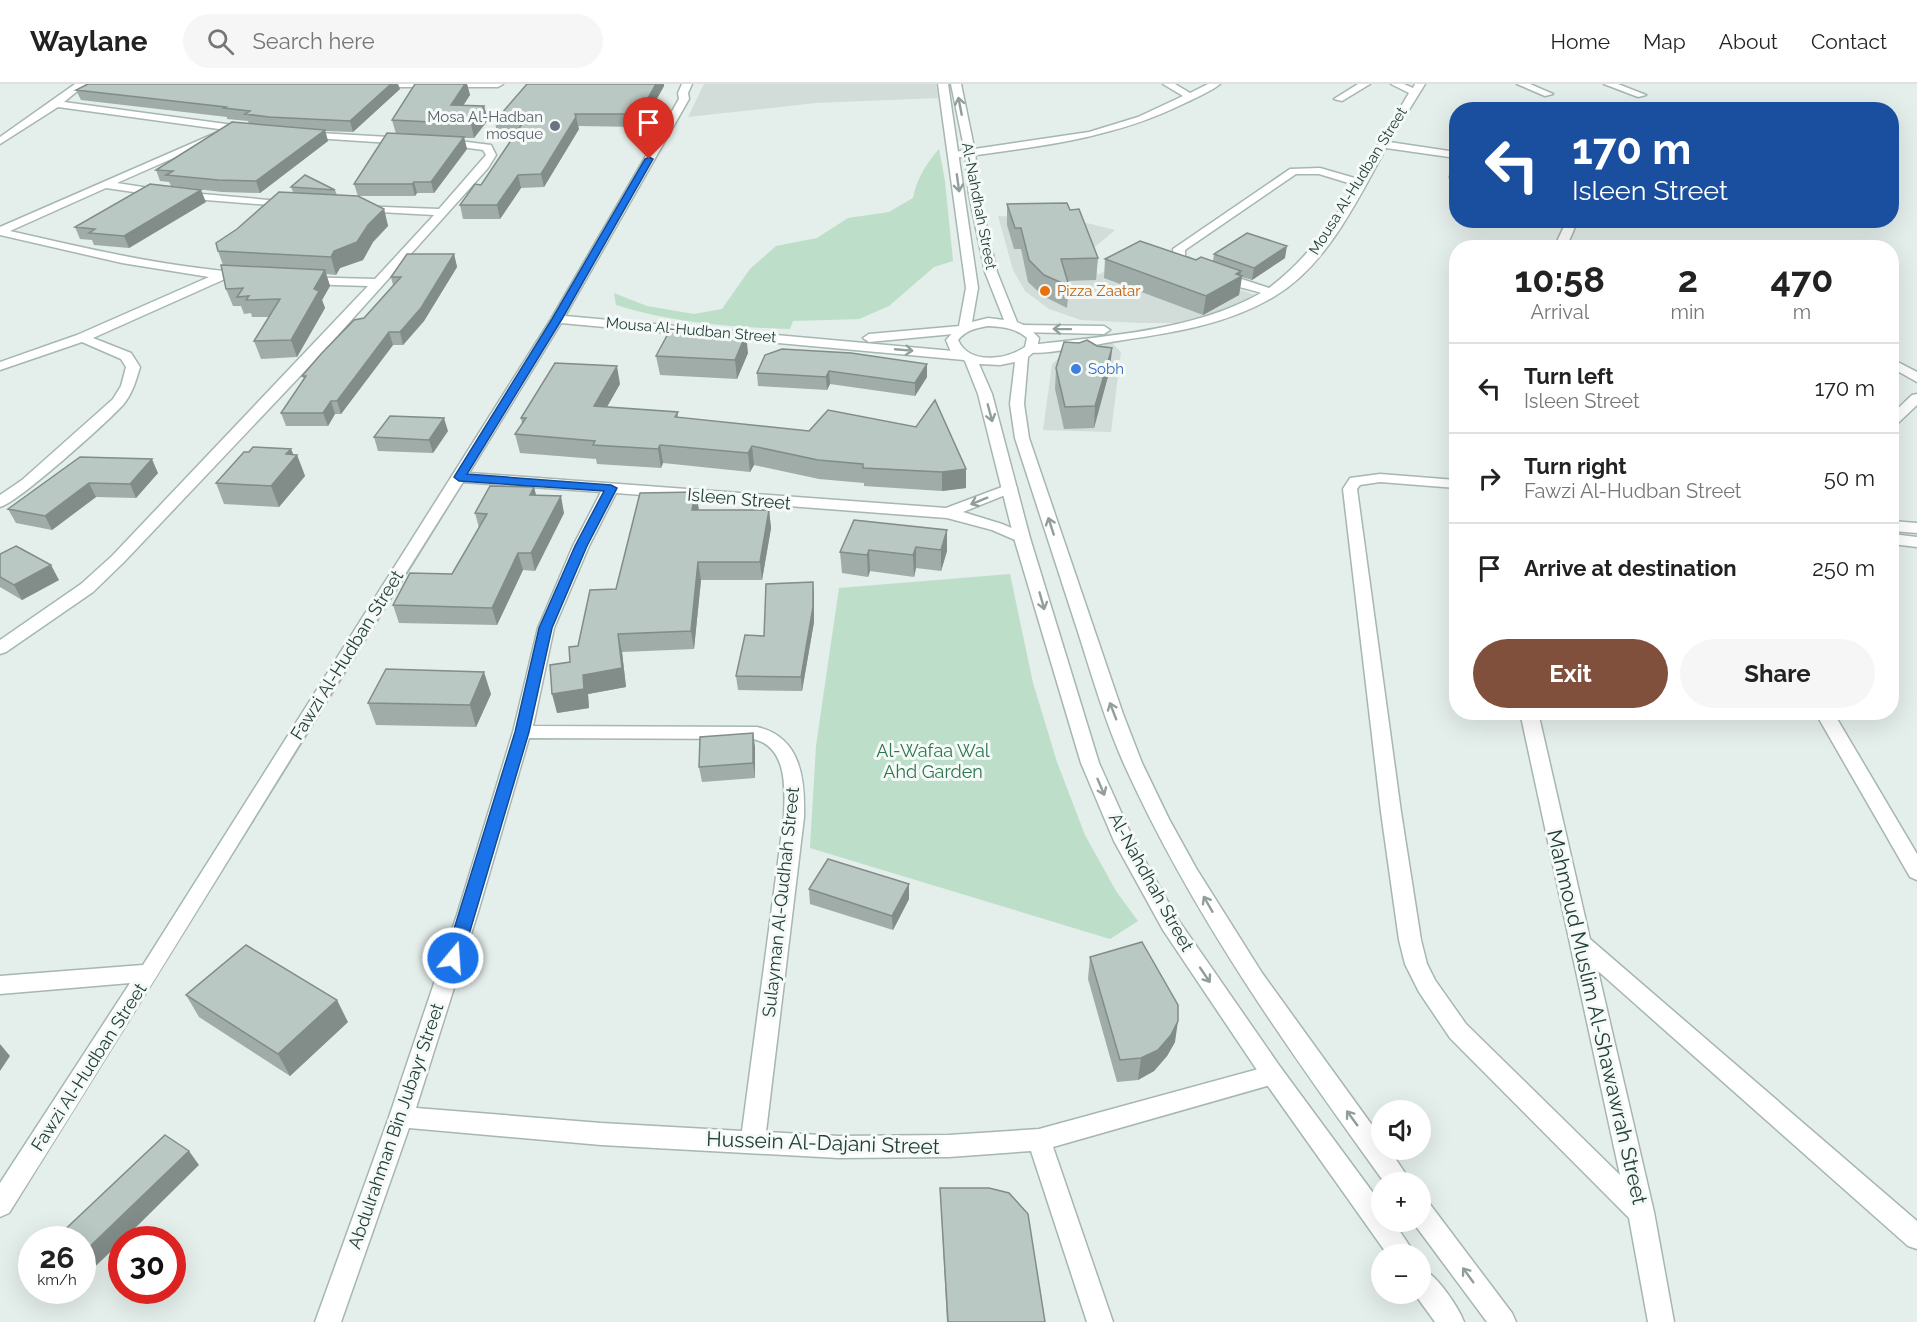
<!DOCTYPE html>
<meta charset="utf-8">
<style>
:root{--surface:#fff;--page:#f6f6f6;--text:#222;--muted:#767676;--line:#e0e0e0;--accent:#80503d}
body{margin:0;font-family:Raleway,sans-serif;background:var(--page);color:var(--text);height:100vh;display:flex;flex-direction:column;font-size:22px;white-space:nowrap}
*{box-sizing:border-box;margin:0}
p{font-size:20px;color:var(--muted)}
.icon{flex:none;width:33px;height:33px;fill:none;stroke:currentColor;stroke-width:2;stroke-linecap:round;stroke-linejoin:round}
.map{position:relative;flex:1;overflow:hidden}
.panel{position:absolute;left:1449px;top:156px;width:450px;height:480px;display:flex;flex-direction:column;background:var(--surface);border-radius:24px;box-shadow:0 6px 24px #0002}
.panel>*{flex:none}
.hud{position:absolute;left:1449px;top:18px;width:450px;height:126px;border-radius:24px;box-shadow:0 6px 24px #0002;background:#1a4fa0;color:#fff;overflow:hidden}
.fabs{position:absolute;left:1371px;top:1016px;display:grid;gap:12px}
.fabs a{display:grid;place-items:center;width:60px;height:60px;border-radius:50%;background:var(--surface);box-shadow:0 6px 24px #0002;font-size:30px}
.speed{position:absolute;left:18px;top:1142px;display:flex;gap:12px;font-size:30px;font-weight:700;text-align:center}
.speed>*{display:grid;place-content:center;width:78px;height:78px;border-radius:50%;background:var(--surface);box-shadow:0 6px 24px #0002;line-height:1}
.speed small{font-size:15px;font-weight:400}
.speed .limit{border:9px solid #d22;background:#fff;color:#111}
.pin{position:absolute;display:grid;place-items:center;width:51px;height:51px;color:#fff;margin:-62px -26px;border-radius:50% 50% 50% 0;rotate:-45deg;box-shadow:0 0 6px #0007}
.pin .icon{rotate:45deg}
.me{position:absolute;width:66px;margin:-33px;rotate:18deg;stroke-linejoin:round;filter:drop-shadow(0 0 4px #0008)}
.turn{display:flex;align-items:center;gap:21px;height:126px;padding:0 24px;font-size:27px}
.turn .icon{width:78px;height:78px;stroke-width:2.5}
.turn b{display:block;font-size:42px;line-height:51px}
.eta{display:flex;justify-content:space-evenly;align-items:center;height:102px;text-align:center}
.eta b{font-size:36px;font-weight:700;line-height:42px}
.primary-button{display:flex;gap:12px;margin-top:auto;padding:12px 24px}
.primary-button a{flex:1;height:69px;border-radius:36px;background:var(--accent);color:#fff;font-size:24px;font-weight:700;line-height:69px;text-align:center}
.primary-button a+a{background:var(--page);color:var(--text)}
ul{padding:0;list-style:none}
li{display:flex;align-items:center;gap:18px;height:90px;padding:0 24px;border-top:2px solid var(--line)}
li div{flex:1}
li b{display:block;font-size:22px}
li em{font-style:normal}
header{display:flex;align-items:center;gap:36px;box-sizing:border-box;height:84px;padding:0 30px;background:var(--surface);border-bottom:2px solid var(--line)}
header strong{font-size:28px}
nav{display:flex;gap:33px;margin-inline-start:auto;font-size:21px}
.search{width:420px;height:54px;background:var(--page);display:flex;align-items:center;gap:15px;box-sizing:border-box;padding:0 21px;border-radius:33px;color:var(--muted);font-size:22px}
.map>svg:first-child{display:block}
</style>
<header>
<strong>Waylane</strong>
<div class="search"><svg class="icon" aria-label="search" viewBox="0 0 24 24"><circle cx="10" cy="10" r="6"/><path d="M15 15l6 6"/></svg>Search here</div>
<nav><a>Home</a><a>Map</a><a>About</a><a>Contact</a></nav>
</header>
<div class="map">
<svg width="1917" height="1238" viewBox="0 0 1917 1238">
<rect width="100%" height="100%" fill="#e4eeea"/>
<path fill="#d2ddd9" d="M704,0H936L938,14L816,19L688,33Z
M998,132L1070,135L1115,146L1089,168L1098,191L1121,178L1142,170L1255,211L1210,233L1184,239H1140L1081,236L1049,225L1025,207L1013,186Z
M1112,259L1121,268L1111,348L1043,346L1052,280L1070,265Z"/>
<path fill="#bddec8" d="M939,65L945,97L953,177L934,183L889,222L859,235L793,237L790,245C731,243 672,239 616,221L614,209L647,222L694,230L722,225L750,185L776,162L817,154L848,134L889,128L913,114C917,94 926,80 939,65Z
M1010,490L1033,599L1057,678L1085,751L1116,807L1138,837L1110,855L810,764L816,662L839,504Z"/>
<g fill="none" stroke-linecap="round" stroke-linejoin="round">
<g stroke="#a6b6b1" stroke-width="3">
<path id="minor" d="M75,0H86L64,18L248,43L253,46L248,49L58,23L0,60V53Z
M390,0H503L498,3H395Z
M682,0H692L688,9L689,15L565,232L964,268L971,272L964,276L561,239L469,389L946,424L1010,400L1015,401L1017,404L1015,407L963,428L1002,440L1028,451L1030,454L1022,459L992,446L947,434L616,409L589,462L554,544L533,642L757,643C801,653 805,695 804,733L766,1048L839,1052L949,1051L1039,1045L1273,981L1281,984L1285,991L1281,998L1053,1063L1113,1238H1087L1031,1067L949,1073L839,1074L601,1061L409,1044L341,1238H315L389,1033L458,828L513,648L538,544L573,462L601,408L463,398C310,640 162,887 9,1129L0,1133V1099L130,899L0,910V892L143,881L551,235L679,15L678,9ZM529,654L753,655C788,662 785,706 784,733L742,1047L601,1039L416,1024L478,828Z
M1163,0H1175L1190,9L1208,0H1220C1210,8 1195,14 1183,20C1110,56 1033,63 954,74L949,71L954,68L1089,48L1138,33L1183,12Z
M1358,0H1370L1342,17L1334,15Z
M1391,0H1404L1413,4L1415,0H1425L1389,58L1456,68V74L1386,64C1358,115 1327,181 1275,212C1227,241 1171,249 1117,257C1098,260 1042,272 1026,268L1025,265L1026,262L1031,261C1106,252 1194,247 1261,209C1242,203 1173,188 1173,165L1290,85L1320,84L1358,95L1409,9ZM1296,90H1319L1355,101C1332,140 1306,176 1269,204L1214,186L1185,172V166Z
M1517,0H1530L1553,10L1545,12Z
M1604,0H1618L1646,11L1638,13Z
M218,48L223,51L221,53L117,99L168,107L291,118L296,121L295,123L168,113L106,104L10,147C88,165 166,183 246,189L252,193L246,197L225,195L93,254L131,269L140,283C136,297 132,310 123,321C106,339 19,418 0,423V411L22,396L113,315L121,302L126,283L121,275L82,258L0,286V278L77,251L209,193L122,179L0,151V143Z
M302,48L406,54L411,57L406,60L299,53L297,51Z
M443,55L491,61L496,71L488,84L321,270L124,478L93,508L6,568L0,570V556L81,500L112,472L368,202L303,200L299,199V193L375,195L434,131L361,127L357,126V122L439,125L486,71L483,66L439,60L438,58Z
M1567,136H1578L1566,164H1554Z
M1022,241L1104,242L1110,246L1104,250L1018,248L1016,245L1018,242Z
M960,242L964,243L966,246L964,249L869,258L863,254L869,250Z
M1892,275L1917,288V298L1892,284Z
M1917,310V321L1897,340L1892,341V330L1912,311Z
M1380,390L1456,396V404L1380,398L1360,401L1357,405L1401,728L1421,856L1427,880L1435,896L1466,940L1620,1091L1520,628H1538L1590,855L1917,1137V1165L1908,1162L1598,887L1654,1128L1674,1238H1648L1629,1134L1450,954L1419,908L1405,880L1399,856L1381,728L1343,405L1350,394Z
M1892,437L1917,439V449L1892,447Z
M1892,450L1917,453V463L1892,460Z
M1815,628H1833L1917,770V796L1910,793Z"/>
</g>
<g stroke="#a6b6b1" stroke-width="3">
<path id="tertiary" d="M938,0H948L978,204L972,238L988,234L1004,236L985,188L969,110L965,68L951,0H961L975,68L979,110L997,188L1017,238L1028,243L1039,254L1037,265L1028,273L1024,320L1029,354L1123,630L1142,679L1169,735L1196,784L1262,889L1382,1055V1065H1389L1411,1098H1384C1288,965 1192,831 1124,680C1105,637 1092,592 1078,548C1057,483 1036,419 1015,354L1010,320L1015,278L1000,281L979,280L992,310L1030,454L1099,679L1134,757L1177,834L1281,984L1382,1121V1137H1393L1415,1170H1387L1265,998L1163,846L1114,757L1081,679L1014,454L978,310L965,277L951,268L946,256L959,242L966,204ZM988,242C1003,243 1016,244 1027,254L1025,263C1006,276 969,281 958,256C966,246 976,244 988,242Z
M1420,1115L1429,1119L1512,1229L1516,1238H1487L1412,1137H1420Z
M1420,1183C1436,1190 1458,1222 1464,1238H1435L1414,1209H1420Z"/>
</g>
<use href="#minor" fill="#fff" fill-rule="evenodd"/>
<use href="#tertiary" fill="#fff" fill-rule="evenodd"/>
</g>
<path fill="#9faca8" d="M415,0H467L470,11L463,21L484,22L488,36L474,54H464L467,65L434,109H417L415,112H358L354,100L396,50L392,36Z
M664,2L641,43L578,42L579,45L544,103L521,104L500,135H463L460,121L481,101L516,50H497L495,37Z
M400,5L353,48L325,47L328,57L260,109L222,108L171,102L169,98L160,97L156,86L249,40L248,37L227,35V33L81,16L76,6Z
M1456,74V95L1448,94L1451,84Z
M291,103L335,106L337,111L384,125L388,142L373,158L363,176L340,184L336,191L326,190L330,202L322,216L325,224L297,273L261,275L254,257L269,233H252L251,229L244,230L241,222H233L226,205L223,181L218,167L293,108Z
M206,118L129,164L94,161L92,156L80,155L75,143Z
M1007,120L1070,126L1098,174L1096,196L1067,197L1069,202L1067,224L1043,212L1028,198L1021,165H1014L1007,141Z
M454,170L457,183L424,237L403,261H393L341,330H335L328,342H286L281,329L304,295L302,292L364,234L393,201L391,193Z
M1214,170L1285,174L1252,196L1242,193L1239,211L1203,231L1104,194L1105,175L1213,177Z
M1112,264L1110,285L1094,344L1064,345L1055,305L1056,284Z
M748,269L737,295L660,291L656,272Z
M927,280V293L915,312L830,300L827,306L758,302L757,289Z
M620,300L607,323L678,328V334L966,385V404L942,407L864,402V399L819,395L754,381L750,388L663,379L661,384L597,380L596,375L520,369L515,350L522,340L521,334Z
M448,347L433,369L378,367L374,353Z
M293,371H297L305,392L279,423L224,420L216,399Z
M80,373L158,389L136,414L96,413L52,446L16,439L8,425Z
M534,403L536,411L564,429L535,487L523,486L497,541L399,539L393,521L452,490L479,444L475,429Z
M699,426H769L771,444L762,496H701L694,565L622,568L626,603L588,610L589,624L557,629L570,578L616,505Z
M854,436L947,467L941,487L916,484L914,493L870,487L868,493L842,489L840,468Z
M0,470L59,496L22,516L0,503Z
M814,512V538L802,607L738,606L736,592L764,552Z
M491,610L476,643L376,641L368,619Z
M753,649L755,664V694L702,698L699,683Z
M909,800V815L893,846L810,820L809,805Z
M1090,873L1175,958L1167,972L1154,987L1138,996L1117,998L1088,895Z
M186,911L348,938L290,992L199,933Z
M940,1104L1045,1238H947Z"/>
<path fill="#828c88" d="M391,0H398L400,5L353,48L350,37Z
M465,0H467L470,11L454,36L451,21Z
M656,0H664V2L641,43L639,30Z
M484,22L488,36L474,54L471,40Z
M576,33L579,45L544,103L541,90Z
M325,46L328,57L260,109L256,97Z
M464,53L467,65L434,109L431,98Z
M518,91L521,104L500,135L497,121Z
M414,98L417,109L415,112L412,100Z
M201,106L206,118L129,164L124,152Z
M384,125L388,142L373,158L363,176L340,184L336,191L331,173L334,167L368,141Z
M1287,162L1285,174L1252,196L1254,184Z
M454,170L457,183L424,237L403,261L400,248Z
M325,186L330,202L322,216L325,224L297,273L291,256L314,205Z
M1241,187L1240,193L1242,192L1239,211L1203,231L1206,212Z
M389,248L393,261L341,330L337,317Z
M746,250L748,269L737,295L735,276Z
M1112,264L1110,285L1094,344L1095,322Z
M927,280V293L915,312V299Z
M617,282L620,300L597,340L594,322Z
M829,287L830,300L827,306L826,293Z
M331,317L335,330L328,342L323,329Z
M444,334L448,347L433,369L429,356Z
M660,361L663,379L661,384L658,365Z
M752,362L754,381L750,388L748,369Z
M291,365L295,374L297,371L305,392L279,423L271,402L286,370Z
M152,375L158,389L136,414L130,400Z
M966,385V404L942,407V388Z
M89,399L96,413L52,446L45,432Z
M534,403L538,420L530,411Z
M696,408L699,426H692Z
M561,412L564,429L535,487L531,469Z
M769,426L771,444L762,496L760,478Z
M947,446V467L941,487V466Z
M916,463V484L914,493L913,471Z
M869,466L870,487L868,493L867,471Z
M518,469L523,486L497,541L492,524Z
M698,478L701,496L694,565L691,547Z
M51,481L59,496L22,516L14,501Z
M813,498L814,512V538L802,607L801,593Z
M618,550L622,568L626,603L588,610L589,624L557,629L552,610L583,591Z
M484,588L491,610L476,643L470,621Z
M753,649L755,664V694L753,679Z
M909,800V815L893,846L892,832Z
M337,916L348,938L290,992L278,970Z
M1178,937L1175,958L1167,972L1154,987L1138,996L1141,974Z
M0,960L10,972L0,987Z
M189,1067L199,1081L124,1155H122V1157L82,1195V1170Z"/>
<path fill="#b9c8c3" stroke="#828c88" stroke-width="1.5" d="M88,0H391L350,37L269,33L245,30L250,27L224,24L226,23L76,6Z
M415,0H465L451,21L484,22L471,40L392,36Z
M527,0H656L639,30H575L576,33L541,90L518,91L497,121H460L475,100L481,101L524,37H495Z
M232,38L325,46L256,97L218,96L166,91L173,87L156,86Z
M387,49L464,53L431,98H414L412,100H354Z
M1456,74V85L1451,84Z
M305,91L335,106L291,103Z
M150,100L201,106L124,152L89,149L95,145L75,143Z
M279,108L358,112L384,125L368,141L357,158L334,167L331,173L218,167L216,159L237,145Z
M1067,119L1070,126L1079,125L1098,174L1061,175L1069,202L1044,191L1029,176L1021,144H1015L1007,120Z
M1247,149L1287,162L1254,184L1214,170Z
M1140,157L1196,176L1201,173L1241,187L1236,190L1242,192L1206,212L1105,175Z
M407,170H454L421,224L400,248H389L337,317H331L323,329H281L306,292H302L321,270L354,236L364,234L401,193H391Z
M221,181L325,186L314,205L319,207L291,256L254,257L280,215L246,216L249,212L237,213L243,204L226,205Z
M670,246L746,250L735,276L656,272Z
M1087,256L1097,262L1112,264L1095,322L1065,323L1056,284L1064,258L1079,259Z
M782,265L851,269L927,280L915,299L829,287L826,293L757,289L765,271Z
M555,279L617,282L594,322L678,328L675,333L809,347L828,326L916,343L935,316L966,385L942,388L863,384V380L818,376L752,362L748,369L660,361L658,365L593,361L595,357L515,350L526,334H521Z
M390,332L444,334L429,356L374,353Z
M253,363L291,365L286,370L297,371L271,402L216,399L244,368H249Z
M80,373L152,375L130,400L89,399L45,432L8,425Z
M490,402L534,403L530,411L561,412L531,469H518L492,524L393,521L410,489L452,490L487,430L475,429Z
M696,408L692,426H769L760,478H698L691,547L618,550L622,584L583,591L584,605L552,610L550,581L570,578L569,563L578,562L590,506L616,505L640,409Z
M854,436L947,446L941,466L916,463L913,471L869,466L867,471L840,468Z
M16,462L51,481L14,501L0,493V470Z
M813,498V523L801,593L736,592L745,551L764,552L766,500Z
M386,585L484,588L470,621L368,619Z
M753,649V679L699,683L700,653Z
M828,775L909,800L892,832L809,805Z
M1142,858L1178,921V937L1171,951L1158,966L1141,974L1120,976L1090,873Z
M246,861L337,916L278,970L186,911Z
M165,1051L189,1067L82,1170V1155H55Z
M940,1104H989L1009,1109L1028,1130L1045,1238H948Z"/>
<defs><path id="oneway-shaft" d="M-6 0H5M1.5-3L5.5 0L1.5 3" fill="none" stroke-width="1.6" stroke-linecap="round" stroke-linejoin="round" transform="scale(1.5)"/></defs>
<g stroke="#919f9c">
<use href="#oneway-shaft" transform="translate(960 22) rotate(-101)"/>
<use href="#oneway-shaft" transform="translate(958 99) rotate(82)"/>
<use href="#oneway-shaft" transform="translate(1062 245) rotate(-179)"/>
<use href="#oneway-shaft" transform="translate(904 266) rotate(5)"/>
<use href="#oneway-shaft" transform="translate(990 329) rotate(75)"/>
<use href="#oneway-shaft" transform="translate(979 417) rotate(158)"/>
<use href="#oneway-shaft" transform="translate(1051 442) rotate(-108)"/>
<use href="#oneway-shaft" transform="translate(1042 517) rotate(74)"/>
<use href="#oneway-shaft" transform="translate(1113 627) rotate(-111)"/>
<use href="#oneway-shaft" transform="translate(1101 703) rotate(67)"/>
<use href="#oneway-shaft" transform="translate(1208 820) rotate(-120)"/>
<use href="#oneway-shaft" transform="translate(1205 891) rotate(56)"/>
<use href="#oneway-shaft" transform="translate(1352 1034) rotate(-126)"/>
<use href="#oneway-shaft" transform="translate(1468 1191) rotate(-126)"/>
</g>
<path fill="#1a73e8" stroke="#114b97" stroke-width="1.5" d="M649,73L653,75L562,235L467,390L611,401L617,404L587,462L552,544L529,648L462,874L459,878L453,880L448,878L445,874L515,648L539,544L575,462L604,407L459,397L454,393L552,235L645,75Z"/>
<circle fill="#6b7280" stroke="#f5faf8" stroke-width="2" cx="555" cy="42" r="6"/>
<circle fill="#e8710a" stroke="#f5faf8" stroke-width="2" cx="1045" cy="207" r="6"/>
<circle fill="#3f7fe0" stroke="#f5faf8" stroke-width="2" cx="1076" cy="285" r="6"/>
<g text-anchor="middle" stroke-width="6" stroke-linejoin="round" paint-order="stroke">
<g font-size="15" fill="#5b616d" stroke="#f5faf8" text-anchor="end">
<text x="543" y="38">Mosa Al-Hadban<tspan x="543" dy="17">mosque</tspan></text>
</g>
<g font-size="15" fill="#233f39" stroke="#f5faf8">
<text transform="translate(1358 97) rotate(-58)" y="5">Mousa Al-Hudban Street</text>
<text transform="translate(979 122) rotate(79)" y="5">Al-Nahdhah Street</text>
<text transform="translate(691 246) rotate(5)" y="5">Mousa Al-Hudban Street</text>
</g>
<g font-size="15" fill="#c56008" stroke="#f5faf8" text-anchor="start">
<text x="1057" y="212">Pizza Zaatar</text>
</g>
<g font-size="15" fill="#366cbe" stroke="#f5faf8" text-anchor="start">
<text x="1088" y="290">Sobh</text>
</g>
<g font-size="18" fill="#233f39" stroke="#f5faf8">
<text transform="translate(739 415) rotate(5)" y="6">Isleen Street</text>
<text transform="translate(347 571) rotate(-58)" y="6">Fawzi Al-Hudban Street</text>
<text transform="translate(1151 798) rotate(61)" y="6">Al-Nahdhah Street</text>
<text transform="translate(781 818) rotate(-84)" y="6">Sulayman Al-Qudhah Street</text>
<text transform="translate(89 983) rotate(-57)" y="6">Fawzi Al-Hudban Street</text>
<text transform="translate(396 1042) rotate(-71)" y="6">Abdulrahman Bin Jubayr Street</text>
</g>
<g font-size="18" fill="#2d764d" stroke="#f5faf8">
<text x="933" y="673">Al-Wafaa Wal<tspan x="933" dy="21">Ahd Garden</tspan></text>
</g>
<g font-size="21" fill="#233f39" stroke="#f5faf8">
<text transform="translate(1597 933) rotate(77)" y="7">Mahmoud Muslim Al-Shawawrah Street</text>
<text transform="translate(823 1059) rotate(2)" y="7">Hussein Al-Dajani Street</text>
</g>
</g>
</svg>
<div class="fabs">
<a><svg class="icon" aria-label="sound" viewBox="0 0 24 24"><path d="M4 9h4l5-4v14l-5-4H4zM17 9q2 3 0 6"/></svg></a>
<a>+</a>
<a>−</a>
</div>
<div class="speed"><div>26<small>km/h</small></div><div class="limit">30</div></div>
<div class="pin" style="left:649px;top:75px;background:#d93025"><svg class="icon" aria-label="arrive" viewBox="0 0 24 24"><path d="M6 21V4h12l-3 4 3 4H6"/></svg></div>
<svg class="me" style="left:453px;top:874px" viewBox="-20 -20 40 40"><circle r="17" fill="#1a73e8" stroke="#fff" stroke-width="3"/><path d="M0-11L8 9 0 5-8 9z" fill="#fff"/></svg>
<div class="hud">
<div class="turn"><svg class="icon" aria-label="left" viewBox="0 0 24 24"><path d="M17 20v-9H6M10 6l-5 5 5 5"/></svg><div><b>170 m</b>Isleen Street</div></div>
</div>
<section class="panel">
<div class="eta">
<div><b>10:58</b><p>Arrival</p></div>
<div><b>2</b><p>min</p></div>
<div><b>470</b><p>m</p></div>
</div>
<ul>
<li><svg class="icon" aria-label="left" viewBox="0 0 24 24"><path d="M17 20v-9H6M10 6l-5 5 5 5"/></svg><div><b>Turn left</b><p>Isleen Street</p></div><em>170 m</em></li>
<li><svg class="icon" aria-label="right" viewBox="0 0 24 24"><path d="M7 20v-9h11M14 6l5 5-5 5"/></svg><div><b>Turn right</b><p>Fawzi Al-Hudban Street</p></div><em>50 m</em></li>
<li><svg class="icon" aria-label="arrive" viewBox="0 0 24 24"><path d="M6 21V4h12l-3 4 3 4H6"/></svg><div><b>Arrive at destination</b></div><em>250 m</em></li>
</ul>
<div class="primary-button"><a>Exit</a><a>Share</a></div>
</section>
</div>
